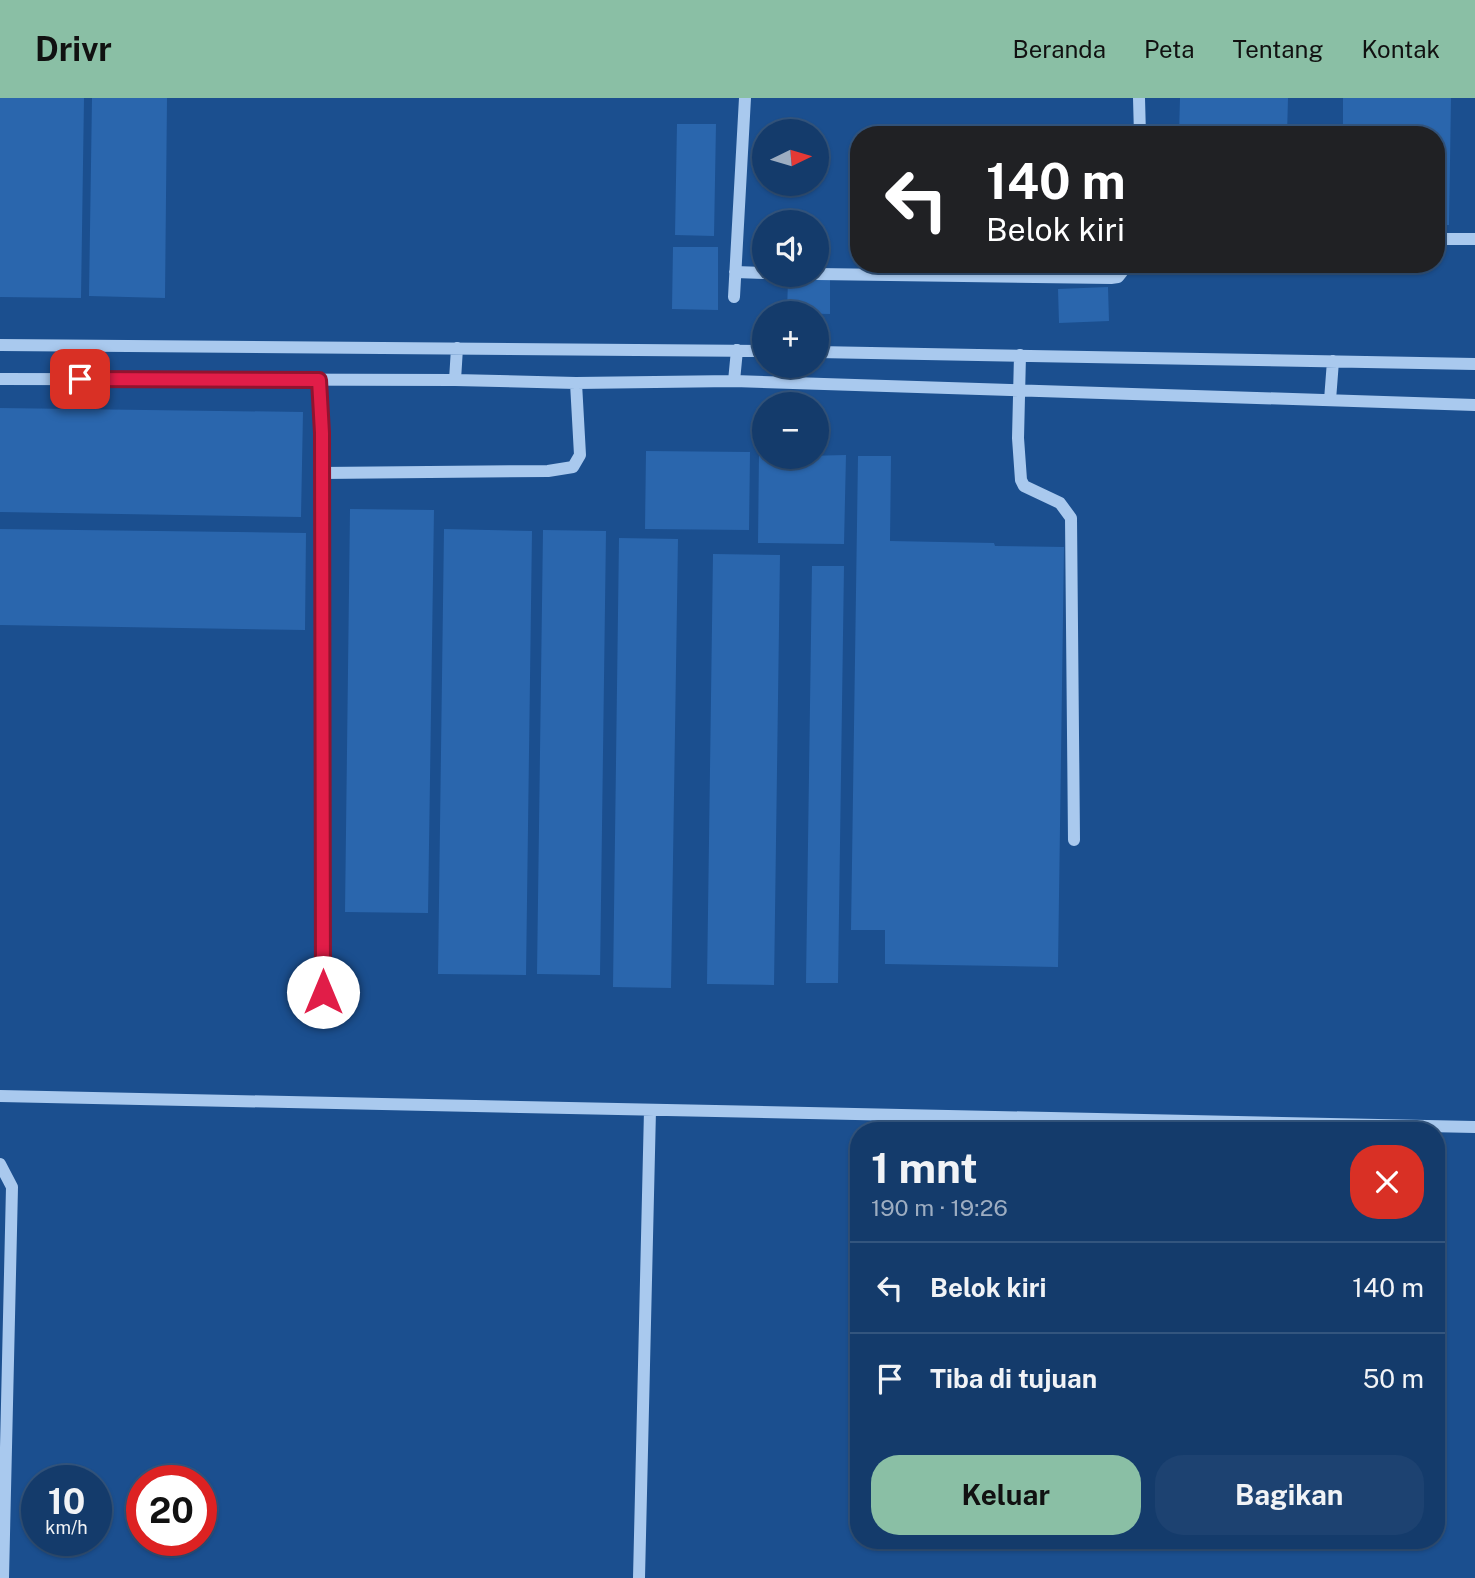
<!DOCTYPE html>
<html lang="id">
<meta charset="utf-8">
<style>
:root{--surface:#143b6b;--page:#1d4271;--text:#f1f3f6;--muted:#9dadc1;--line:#33557e;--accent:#8abfa5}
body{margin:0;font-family:"Public Sans",sans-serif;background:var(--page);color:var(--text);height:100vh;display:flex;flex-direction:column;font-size:26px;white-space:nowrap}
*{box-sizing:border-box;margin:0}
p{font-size:23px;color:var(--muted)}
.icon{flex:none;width:38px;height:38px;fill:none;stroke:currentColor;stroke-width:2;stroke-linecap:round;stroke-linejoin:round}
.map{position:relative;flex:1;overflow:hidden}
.side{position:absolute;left:850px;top:1024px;width:595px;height:427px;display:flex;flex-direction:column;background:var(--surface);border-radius:28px;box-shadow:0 2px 5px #0004,0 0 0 2px var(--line)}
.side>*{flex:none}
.banner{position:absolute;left:850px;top:28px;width:595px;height:147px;border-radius:28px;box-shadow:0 2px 5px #0004,0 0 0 2px var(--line);background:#202124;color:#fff;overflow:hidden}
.needle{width:46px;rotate:85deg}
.tools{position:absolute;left:752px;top:21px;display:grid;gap:14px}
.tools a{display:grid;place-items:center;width:77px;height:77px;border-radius:50%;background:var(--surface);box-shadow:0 2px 5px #0004,0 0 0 2px var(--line);font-size:35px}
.speed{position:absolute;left:21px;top:1367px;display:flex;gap:14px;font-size:35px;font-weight:700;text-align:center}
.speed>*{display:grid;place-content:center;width:91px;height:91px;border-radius:50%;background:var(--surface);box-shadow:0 2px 5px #0004,0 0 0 2px var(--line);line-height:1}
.speed small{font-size:18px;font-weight:400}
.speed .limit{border:10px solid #d22;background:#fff;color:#111}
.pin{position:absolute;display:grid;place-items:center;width:60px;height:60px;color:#fff;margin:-30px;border-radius:14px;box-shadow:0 4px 10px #0006}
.me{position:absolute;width:77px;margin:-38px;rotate:0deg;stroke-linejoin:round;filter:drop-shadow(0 0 5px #0008)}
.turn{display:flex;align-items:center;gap:24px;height:147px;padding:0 21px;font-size:32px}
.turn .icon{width:91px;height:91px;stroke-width:2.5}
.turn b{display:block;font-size:49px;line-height:60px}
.round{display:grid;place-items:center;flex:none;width:74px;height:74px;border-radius:28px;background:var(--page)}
.summary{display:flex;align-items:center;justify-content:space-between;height:119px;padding:0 21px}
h1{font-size:42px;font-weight:700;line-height:52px}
.button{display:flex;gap:14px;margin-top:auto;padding:14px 21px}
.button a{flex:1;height:80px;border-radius:28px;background:var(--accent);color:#111;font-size:28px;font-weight:700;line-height:80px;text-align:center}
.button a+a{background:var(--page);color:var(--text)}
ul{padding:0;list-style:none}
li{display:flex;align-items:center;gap:21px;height:91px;padding:0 21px;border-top:2px solid var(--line)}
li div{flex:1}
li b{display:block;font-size:26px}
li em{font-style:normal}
header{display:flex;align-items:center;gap:42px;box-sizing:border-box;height:98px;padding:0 35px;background:var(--accent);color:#111}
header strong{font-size:33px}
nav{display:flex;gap:38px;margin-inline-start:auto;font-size:24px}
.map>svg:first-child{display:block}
</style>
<header>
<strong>Drivr</strong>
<nav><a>Beranda</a><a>Peta</a><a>Tentang</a><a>Kontak</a></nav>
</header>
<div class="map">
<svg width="1475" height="1480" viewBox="0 0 1475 1480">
<rect width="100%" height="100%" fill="#1b4f8f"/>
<path fill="#2a66ad" d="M0,0H84L81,200L0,199Z
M92,0H167L165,200L89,198Z
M1180,0H1288L1287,37H1179Z
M1343,0H1451L1449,127H1437V37H1343Z
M677,26H716L714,138L675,137Z
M673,149H718V212L672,211Z
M788,180L830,181V216L787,215Z
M1108,189L1109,223L1059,225L1058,191Z
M0,310L303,314L301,419L0,414Z
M646,353L750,354L749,432L645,431Z
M759,355H765V359L846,357L844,446L758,445Z
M858,358H891L890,443L994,445L995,448L1064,449L1058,869L885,866V832H851Z
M350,411L434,412L428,815L345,814Z
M0,431L306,435L305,532L0,527Z
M444,431L532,433L526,877L438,876Z
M543,432L606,433L600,877L537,876Z
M619,440L678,441L671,890L613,889Z
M713,456L780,457L774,887L707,886Z
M812,468H844L838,885H806Z"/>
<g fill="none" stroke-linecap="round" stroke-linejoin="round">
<path stroke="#a9c9ee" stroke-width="12" d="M1139,0L1140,37
M1437,141H1475
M735,174L765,175
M817,176L1111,180L1118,179L1122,174V166
M734,199L745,0
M0,247L765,253
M817,254L1475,266
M1020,257L1018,340L1021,382L1024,388L1060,405L1071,420L1074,742
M0,281L455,282L576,285L734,283L1475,307
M319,282L322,335L321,375L548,373L573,369L580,357L576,285
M455,282L457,250
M734,283L737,252
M1330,302L1333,263
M321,375L323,894
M0,998L1475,1029
M0,1066L12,1089L3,1480
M639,1480L650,1012"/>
</g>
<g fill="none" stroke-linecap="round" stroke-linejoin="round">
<g stroke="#92132f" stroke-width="18">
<path id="route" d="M80,281L319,282L322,335L323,894"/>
</g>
<use href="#route" stroke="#e11d48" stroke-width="12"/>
</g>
</svg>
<div class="tools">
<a><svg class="needle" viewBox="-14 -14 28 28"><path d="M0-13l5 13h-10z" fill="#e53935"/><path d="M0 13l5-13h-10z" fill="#9dadc1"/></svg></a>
<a><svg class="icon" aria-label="sound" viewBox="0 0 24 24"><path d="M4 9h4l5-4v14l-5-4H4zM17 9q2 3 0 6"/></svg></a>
<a>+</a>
<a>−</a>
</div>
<div class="speed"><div>10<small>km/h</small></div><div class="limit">20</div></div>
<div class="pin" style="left:80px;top:281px;background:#d93025"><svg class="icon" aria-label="arrive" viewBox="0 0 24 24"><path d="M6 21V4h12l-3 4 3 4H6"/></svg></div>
<svg class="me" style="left:323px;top:894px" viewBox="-20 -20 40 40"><circle r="19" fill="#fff"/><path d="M0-13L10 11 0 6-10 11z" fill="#e11d48"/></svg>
<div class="banner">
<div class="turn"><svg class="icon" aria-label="left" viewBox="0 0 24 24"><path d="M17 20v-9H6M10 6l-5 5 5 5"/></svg><div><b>140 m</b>Belok kiri</div></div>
</div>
<section class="side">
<div class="summary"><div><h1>1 mnt</h1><p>190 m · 19:26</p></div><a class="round" style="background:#d93025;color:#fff"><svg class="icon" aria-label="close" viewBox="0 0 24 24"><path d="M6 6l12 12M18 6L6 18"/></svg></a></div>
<ul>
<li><svg class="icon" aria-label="left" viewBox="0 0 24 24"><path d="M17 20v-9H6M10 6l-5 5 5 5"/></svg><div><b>Belok kiri</b></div><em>140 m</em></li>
<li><svg class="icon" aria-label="arrive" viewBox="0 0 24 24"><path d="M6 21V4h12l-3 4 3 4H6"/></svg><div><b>Tiba di tujuan</b></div><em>50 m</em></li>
</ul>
<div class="button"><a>Keluar</a><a>Bagikan</a></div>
</section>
</div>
